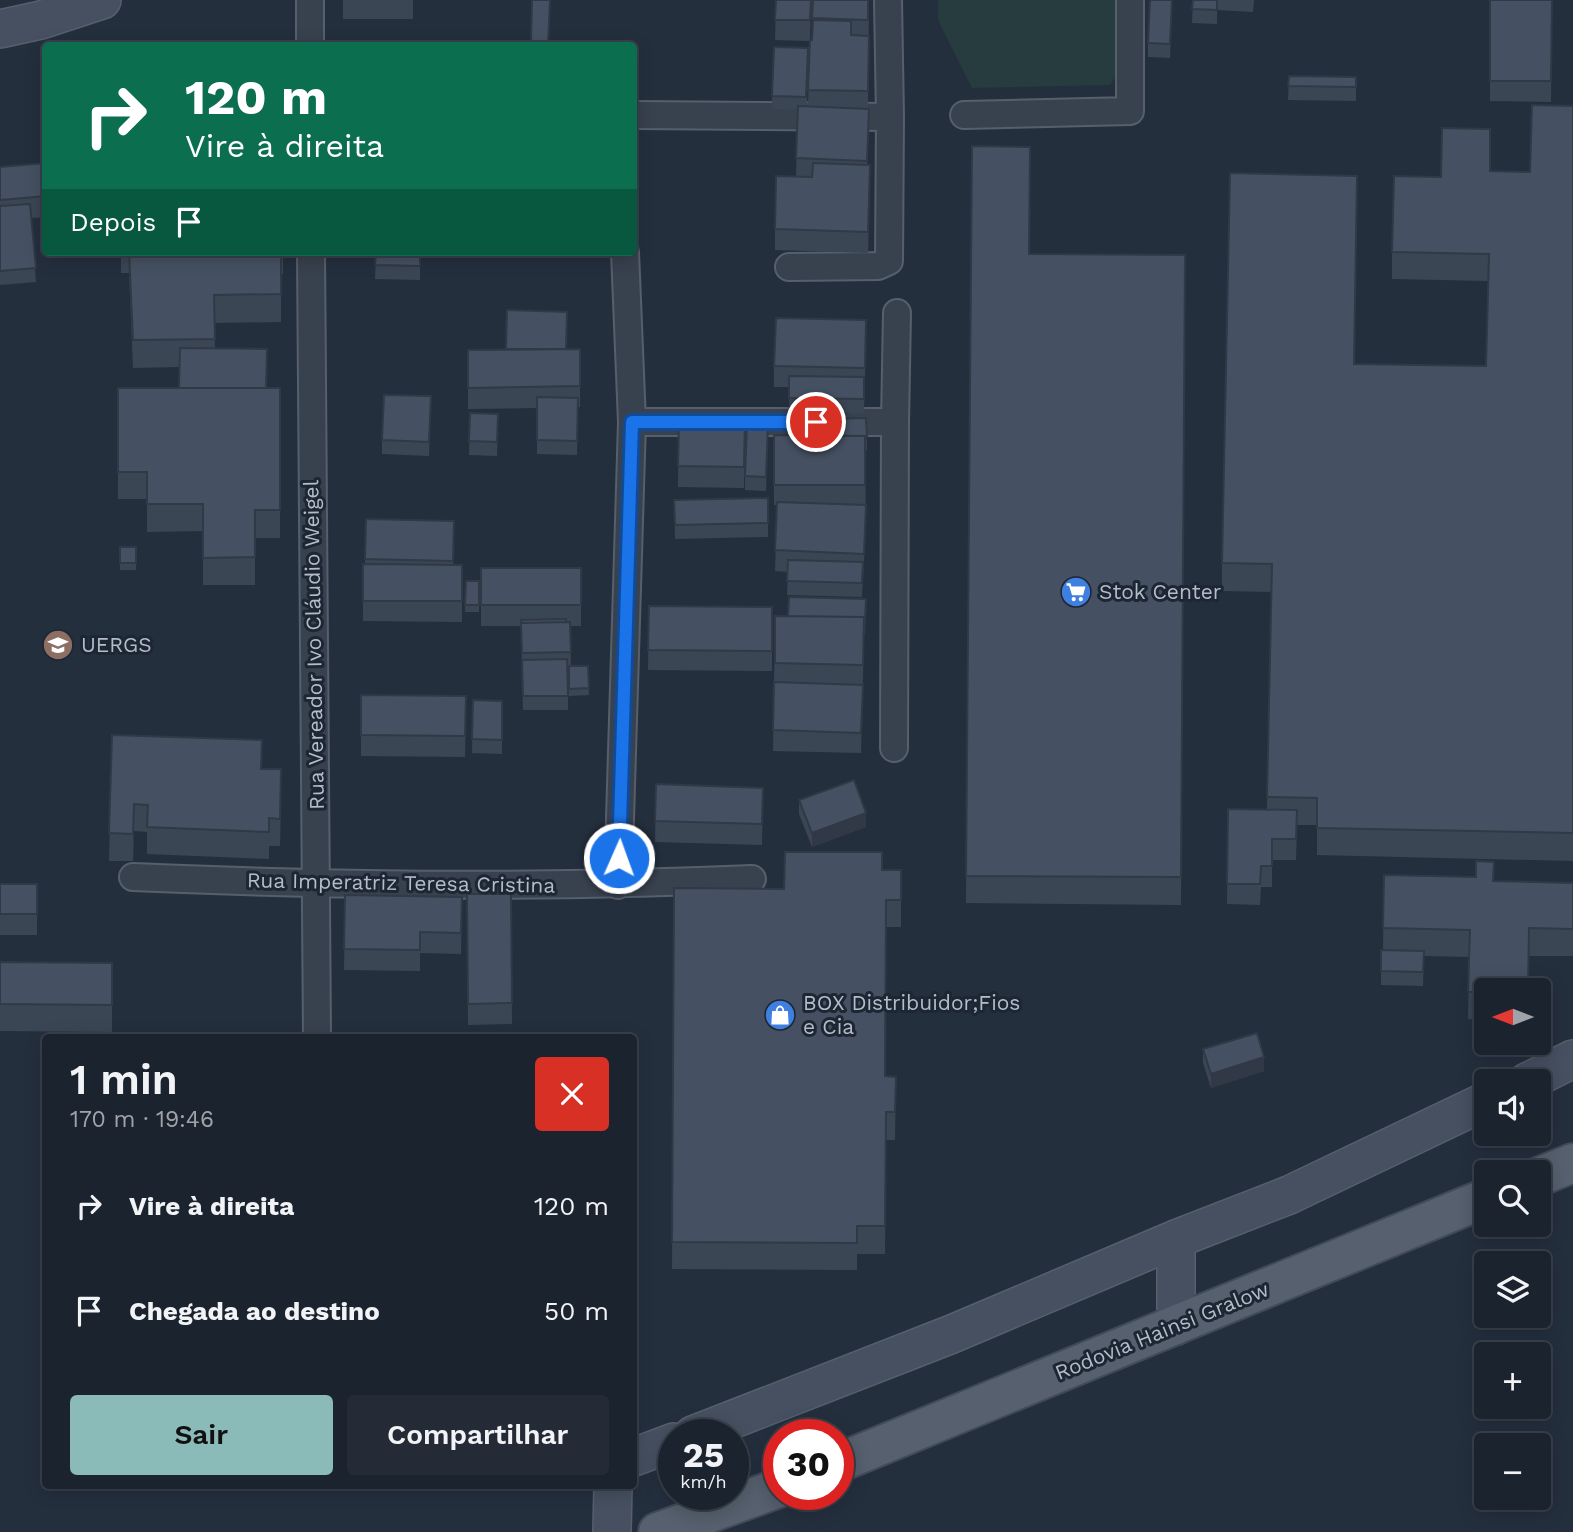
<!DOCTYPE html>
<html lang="pt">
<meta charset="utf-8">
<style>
:root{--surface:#1b232e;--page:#242b36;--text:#f1f3f6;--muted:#a0a4aa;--line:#39404a;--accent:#8bbbb9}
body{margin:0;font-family:"Work Sans",sans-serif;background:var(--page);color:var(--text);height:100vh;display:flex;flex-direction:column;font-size:26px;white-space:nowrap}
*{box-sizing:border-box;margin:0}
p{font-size:23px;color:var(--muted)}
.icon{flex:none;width:38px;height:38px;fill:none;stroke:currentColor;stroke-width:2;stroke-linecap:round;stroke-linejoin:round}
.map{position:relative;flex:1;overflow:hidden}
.side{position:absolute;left:42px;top:1034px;width:595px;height:455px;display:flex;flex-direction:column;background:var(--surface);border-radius:7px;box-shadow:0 4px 18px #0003,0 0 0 2px var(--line)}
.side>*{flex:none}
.hud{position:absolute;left:42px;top:42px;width:595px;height:214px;border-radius:7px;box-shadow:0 4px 18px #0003,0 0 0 2px var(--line);background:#0b6e4f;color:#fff;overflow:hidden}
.needle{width:46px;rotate:270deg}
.buttons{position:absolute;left:1474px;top:978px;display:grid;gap:14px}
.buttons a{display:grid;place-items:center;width:77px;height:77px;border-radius:7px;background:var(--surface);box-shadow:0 4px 18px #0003,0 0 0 2px var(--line);font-size:35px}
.speed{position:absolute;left:658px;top:1419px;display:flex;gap:14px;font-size:35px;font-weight:700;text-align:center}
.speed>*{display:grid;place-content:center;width:91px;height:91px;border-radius:50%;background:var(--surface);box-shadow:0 4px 18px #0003,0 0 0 2px var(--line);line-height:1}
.speed small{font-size:18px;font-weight:400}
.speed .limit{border:10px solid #d22;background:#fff;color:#111}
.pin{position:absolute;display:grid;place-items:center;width:60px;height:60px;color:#fff;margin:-30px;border:4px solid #fff;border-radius:50%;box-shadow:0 2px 7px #0007}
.me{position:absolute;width:77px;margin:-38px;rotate:2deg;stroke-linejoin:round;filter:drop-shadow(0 0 5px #0008)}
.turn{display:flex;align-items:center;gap:24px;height:147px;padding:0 28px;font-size:32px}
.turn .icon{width:91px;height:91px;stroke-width:2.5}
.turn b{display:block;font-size:49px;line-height:60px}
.then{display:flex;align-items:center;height:66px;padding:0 28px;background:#0003;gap:14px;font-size:26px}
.round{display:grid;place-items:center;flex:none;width:74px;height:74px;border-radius:7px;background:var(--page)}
.head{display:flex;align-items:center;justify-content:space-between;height:119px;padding:0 28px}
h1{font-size:42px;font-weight:600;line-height:52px}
.action{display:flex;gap:14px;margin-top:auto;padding:14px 28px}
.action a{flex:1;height:80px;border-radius:7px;background:var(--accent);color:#111;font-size:28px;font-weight:600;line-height:80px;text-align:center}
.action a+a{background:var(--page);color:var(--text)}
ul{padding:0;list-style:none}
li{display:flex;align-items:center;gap:21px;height:105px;padding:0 28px}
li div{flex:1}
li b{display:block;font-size:26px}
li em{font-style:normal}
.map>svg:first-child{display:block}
</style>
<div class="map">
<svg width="1573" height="1532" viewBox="0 0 1573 1532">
<rect width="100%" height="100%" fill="#242f3e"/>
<path fill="#263c3f" d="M938,0H1118L1119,72L1110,85L972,88L938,20Z"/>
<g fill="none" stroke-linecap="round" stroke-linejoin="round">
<g stroke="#565f6c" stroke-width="30">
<path id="street" d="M310,0V46
M888,0L890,117
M634,115L890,117L889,261L878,266L789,267
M964,115L1130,111V0
M311,252L317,1038
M632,422H895
M894,748L895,422L897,313
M133,877C340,886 545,888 752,879
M618,885L632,422L625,252"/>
</g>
<g stroke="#565f6c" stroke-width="40">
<path id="secondary" d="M0,29L41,20L102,0
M1527,1082L1573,1059
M1176,1239V1326
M693,1435L952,1334L1176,1239L1289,1195L1486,1101
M634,1457L674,1442
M612,1532L613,1486"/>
</g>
<g stroke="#414a57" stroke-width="42">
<path id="primary" d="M1538,1177L1573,1163
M838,1463L1486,1198
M658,1532L779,1488"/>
</g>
<use href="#street" stroke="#38414e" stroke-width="26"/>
<use href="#secondary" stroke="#465061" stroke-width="37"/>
<use href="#primary" stroke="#56606e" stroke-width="38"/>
</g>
<path fill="#3b4654" d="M343,0H413V19H343Z
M776,0H811L810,40H812L813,0H869L868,109L869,130L867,165L870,186L868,253L775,250V229L796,177L798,110L772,109V96L808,48L807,106H808L810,41L775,40Z
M1193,0H1254L1253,12L1217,10V24L1192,23Z
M1490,0H1552L1551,102L1490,101Z
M1172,12L1170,58L1148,57V43Z
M1289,76L1356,77V101L1288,100Z
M1573,106V861L1317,855V825H1297L1296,860H1272V887H1261L1260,905L1227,904L1228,809H1267L1272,592L1222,591V563L1357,203L1354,364L1486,366L1488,281L1392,279V252L1441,177L1490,129V171L1530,172Z
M972,146L1029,254L1185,255L1181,905L966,903Z
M46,163V217L31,218L36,282L0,285V167Z
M121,252H283V274H281V322L214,323L215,348L267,388H280V538H255V585H203V531L147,532V499H118V388H179V367L133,368L129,273H121Z
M376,252H420V280L375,279Z
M507,310L567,326V349H580V407H578L577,455L537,454V408L468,409V350H506Z
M866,341L864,413L789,412V387H774V366Z
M431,396L429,456L382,454V440Z
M470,413L498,414L497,456L469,455Z
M679,418L745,419L744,488L678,487Z
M866,418L867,450H865L866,526L862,597L787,595L788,572L775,571L777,505H774V435H789Z
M768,438L766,491L745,490V476Z
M768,498V537L675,539L674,500Z
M366,519L454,521L453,565H462V622L363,621V564H365Z
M120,547H136V570H120Z
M481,568H581V626H570L571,666H588L589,695L569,696V666H568V710H523L521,626H481Z
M466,581H479V612H465Z
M866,599L865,634H864L861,753L773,751L775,616H788Z
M649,606L772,607V671L648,670Z
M361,695L466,696L465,757L361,756Z
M473,700L502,701V754L472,753Z
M112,735L262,769L281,797L280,846H269V859L147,854V832L134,831L133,861H109Z
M656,784L763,788L762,845L655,842Z
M799,800L866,827L812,847L799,814Z
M901,870V927H886L885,1076L896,1077L895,1140H886L885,1254H857V1270L672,1269L674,888L784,889Z
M1384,875L1494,881L1573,883V956H1529L1486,990V1020L1468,1019L1469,957L1424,956L1423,986L1381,985V950H1383Z
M0,884H37V935H0Z
M467,894H511L512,1024L468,1025Z
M345,895L462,897L461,954L420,953V971L344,970Z
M0,962L112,963V1032L0,1031Z
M1203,1049L1264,1071L1211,1088L1203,1063Z"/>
<path fill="#303945" d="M864,617L863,706L861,753L863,685Z
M281,769V797L280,846V819Z
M134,804V831L133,861V834Z
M866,813V827L812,847V833Z
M1264,1057V1071L1211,1088V1074Z"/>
<path fill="#455162" stroke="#303945" stroke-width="2" d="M532,0H550L548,46H516V42L531,43Z
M776,0H811L810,20H775Z
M813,0H868V20L812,18Z
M1150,0H1172L1170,44L1148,43Z
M1193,0H1217V10L1192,9Z
M1490,0H1552L1551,81H1490Z
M813,20L851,21V35L869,36L868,91L808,90L810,40H812Z
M774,47L808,48L806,97L772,96Z
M1289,76L1356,77V87L1288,86Z
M1532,105L1573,106V833L1317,828V798L1267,797L1272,564L1222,563L1230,173L1357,176L1354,364L1486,366L1489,254L1392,252L1394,176L1441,177L1442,128L1490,129V171L1530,172Z
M798,106L869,109L867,161L796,158Z
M972,146L1030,147L1029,254L1185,255L1181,877L966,876Z
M46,163V196L0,200V167Z
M813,163L870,165L868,232L775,229L776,176L812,177Z
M30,204L36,268L0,271V206Z
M129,252H281V294L214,295L215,339L133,340Z
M376,252H420V266L375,265Z
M507,310L567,312L566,349H506Z
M776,318L866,320L865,368L774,366Z
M180,348L267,349L266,388H179Z
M580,349V386L468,388V350Z
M789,376L864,377V399L789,398Z
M118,388H280V510H255V557L203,558V504H147V472H118Z
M384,395L431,396L429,442L382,440Z
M537,397L578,398L577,441L537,440Z
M470,413L498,414L497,442L469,441Z
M679,418L745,419L744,467L678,466Z
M866,418L867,436L790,435L789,420Z
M747,423L768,424L766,477L745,476Z
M774,435L865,436V485H774Z
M768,498V523L675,525L674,500Z
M777,502L866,505L864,554L775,550Z
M366,519L454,521L453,561L365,559Z
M120,547H136V563H120Z
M788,560L863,562L862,583L787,581Z
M363,564L462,565V601H363Z
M481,568H581V605H481Z
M466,581H479V605H465Z
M789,597L866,599L865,620H864V617L788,616Z
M649,606L772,607V651L648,650Z
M775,616L864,617L863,665L775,663Z
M566,619V622L522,623L521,620Z
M570,622L571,652L522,653L521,623Z
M567,659L568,696H523L522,660Z
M569,666H588L589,688L569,689Z
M774,682L863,685L861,733L773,730Z
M361,695L466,696L465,736L361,735Z
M473,700L502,701V740L472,739Z
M112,735L262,740L261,769H281L280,819L269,818V832L147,827L148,805L134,804L133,834L109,833Z
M854,780L866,813L812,833L799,800Z
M656,784L763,788L762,824L655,821Z
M1228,809L1297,810L1296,839H1272V866H1261L1260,884H1227Z
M785,852H882V870H901V900H886L885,1076L896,1077L895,1112H886L885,1226H857V1243L672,1242L674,888L784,889Z
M1476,861L1494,862L1493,881L1573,883V929L1529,928L1528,990H1486V992H1468L1470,930L1383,928L1384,875L1476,877Z
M0,884H37V914H0Z
M467,894H511L512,1003L468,1004Z
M345,895L462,897L461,933L420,932V950L344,949Z
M1381,950L1424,951L1423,972L1381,971Z
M0,962L112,963V1005L0,1004Z
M1257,1033L1264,1057L1211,1074L1203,1049Z"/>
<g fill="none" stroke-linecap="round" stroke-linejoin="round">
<g stroke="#114b97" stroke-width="18">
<path id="route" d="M619,858L632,422H816"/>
</g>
<use href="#route" stroke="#1a73e8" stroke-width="12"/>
</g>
<defs>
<g id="supermarket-disc" transform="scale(1.575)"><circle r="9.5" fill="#3f7fe0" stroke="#1d2633"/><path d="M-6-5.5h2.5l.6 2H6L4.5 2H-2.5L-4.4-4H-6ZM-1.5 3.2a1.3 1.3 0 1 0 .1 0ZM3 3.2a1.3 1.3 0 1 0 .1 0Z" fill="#fff"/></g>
<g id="university-disc" transform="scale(1.575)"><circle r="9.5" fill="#8d6e63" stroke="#1d2633"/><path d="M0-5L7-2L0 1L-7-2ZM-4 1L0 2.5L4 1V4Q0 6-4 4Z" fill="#fff"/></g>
<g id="shop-disc" transform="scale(1.575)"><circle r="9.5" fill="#3f7fe0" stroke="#1d2633"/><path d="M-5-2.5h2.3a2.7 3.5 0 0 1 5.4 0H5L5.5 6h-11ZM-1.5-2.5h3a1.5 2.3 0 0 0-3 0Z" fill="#fff"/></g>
</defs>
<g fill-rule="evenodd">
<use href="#supermarket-disc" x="1076" y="592"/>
<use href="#university-disc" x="58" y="645"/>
<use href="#shop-disc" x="780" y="1015"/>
</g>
<g text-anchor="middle" stroke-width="6" stroke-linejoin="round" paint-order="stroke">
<g font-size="21" fill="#b4bcc9" stroke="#1d2633" text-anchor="start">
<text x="1099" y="599">Stok Center</text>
<text x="81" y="652">UERGS</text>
<text x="803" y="1010">BOX Distribuidor;Fios<tspan x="803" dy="24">e Cia</tspan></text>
</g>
<g font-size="21" fill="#b4bcc9" stroke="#1d2633">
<text transform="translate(314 645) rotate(-91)" y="7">Rua Vereador Ivo Cláudio Weigel</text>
<text transform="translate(401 883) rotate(1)" y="7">Rua Imperatriz Teresa Cristina</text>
<text transform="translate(1162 1331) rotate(-22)" y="7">Rodovia Hainsi Gralow</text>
</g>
</g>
</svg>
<div class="buttons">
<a><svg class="needle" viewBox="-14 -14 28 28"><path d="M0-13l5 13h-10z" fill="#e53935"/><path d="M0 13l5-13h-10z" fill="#a0a4aa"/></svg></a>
<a><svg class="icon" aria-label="sound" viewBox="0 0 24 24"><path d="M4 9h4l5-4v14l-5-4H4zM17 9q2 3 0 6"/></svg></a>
<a><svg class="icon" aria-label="search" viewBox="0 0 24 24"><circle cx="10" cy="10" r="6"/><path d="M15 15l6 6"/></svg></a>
<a><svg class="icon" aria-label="layers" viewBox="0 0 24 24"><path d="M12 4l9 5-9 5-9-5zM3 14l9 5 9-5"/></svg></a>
<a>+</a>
<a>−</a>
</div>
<div class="speed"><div>25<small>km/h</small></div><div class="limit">30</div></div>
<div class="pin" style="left:816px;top:422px;background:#d93025"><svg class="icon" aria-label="arrive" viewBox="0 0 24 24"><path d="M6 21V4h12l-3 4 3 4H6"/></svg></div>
<svg class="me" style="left:619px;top:858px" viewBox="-20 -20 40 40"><circle r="17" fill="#1a73e8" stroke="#fff" stroke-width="3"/><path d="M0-11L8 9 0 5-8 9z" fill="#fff"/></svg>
<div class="hud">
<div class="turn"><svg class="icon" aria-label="right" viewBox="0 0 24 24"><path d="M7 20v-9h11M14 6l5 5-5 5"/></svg><div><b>120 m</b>Vire à direita</div></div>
<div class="then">Depois<svg class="icon" aria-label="arrive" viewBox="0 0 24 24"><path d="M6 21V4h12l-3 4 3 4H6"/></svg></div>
</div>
<section class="side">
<div class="head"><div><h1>1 min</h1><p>170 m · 19:46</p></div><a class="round" style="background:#d93025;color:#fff"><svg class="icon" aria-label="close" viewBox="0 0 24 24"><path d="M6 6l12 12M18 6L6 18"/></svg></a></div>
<ul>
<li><svg class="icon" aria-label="right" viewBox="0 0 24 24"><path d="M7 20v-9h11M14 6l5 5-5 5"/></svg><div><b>Vire à direita</b></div><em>120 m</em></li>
<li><svg class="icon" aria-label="arrive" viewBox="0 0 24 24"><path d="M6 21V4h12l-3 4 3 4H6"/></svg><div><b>Chegada ao destino</b></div><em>50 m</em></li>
</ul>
<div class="action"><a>Sair</a><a>Compartilhar</a></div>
</section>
</div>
